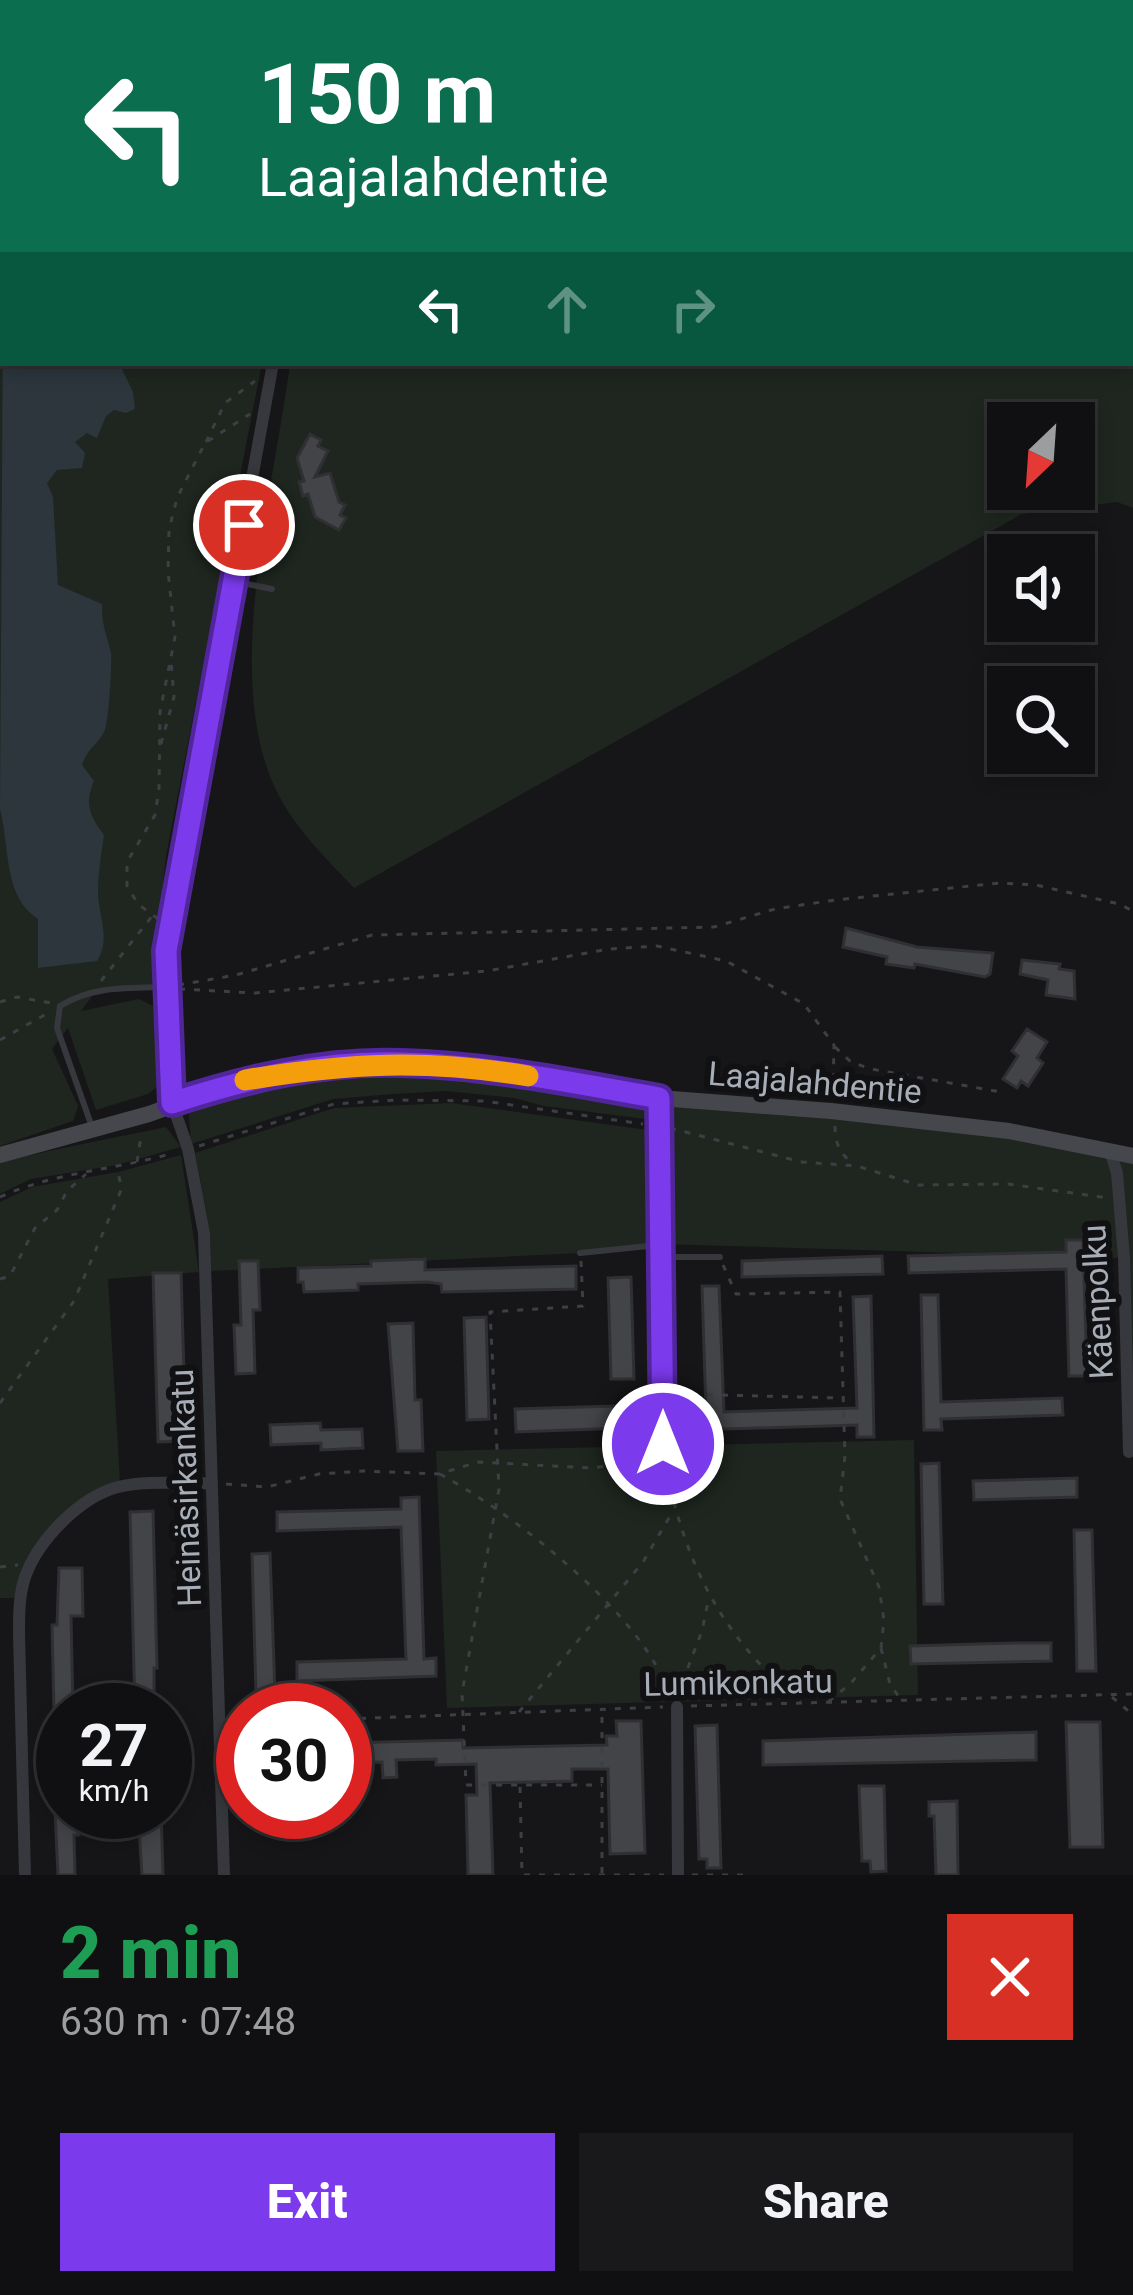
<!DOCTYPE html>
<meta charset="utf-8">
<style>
:root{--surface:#101012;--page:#19191b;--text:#f1f3f6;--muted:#9c9d9f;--line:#303032;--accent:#7c3aed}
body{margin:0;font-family:Roboto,sans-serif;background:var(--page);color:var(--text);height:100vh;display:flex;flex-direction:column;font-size:45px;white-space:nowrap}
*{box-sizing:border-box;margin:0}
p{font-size:39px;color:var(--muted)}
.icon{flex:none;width:66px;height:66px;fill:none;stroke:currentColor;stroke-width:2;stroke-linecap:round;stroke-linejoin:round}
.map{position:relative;height:1875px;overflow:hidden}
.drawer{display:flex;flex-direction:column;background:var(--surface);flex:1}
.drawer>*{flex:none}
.top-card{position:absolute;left:0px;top:0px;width:1134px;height:366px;box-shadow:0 6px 18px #0003,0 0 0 3px var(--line);background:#0b6e4f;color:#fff;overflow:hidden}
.needle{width:78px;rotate:205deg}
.controls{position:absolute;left:987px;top:402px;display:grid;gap:24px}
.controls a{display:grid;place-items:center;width:108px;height:108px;border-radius:0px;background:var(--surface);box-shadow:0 6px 18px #0003,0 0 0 3px var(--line);font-size:60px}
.speed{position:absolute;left:36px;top:1683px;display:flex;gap:24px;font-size:60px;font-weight:700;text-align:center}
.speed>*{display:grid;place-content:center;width:156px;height:156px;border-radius:50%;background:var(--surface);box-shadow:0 6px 18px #0003,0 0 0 3px var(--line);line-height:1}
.speed small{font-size:30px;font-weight:400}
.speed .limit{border:18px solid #d22;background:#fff;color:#111}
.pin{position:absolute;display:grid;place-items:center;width:102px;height:102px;color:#fff;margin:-51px;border:6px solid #fff;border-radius:50%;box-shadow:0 3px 12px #0007}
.me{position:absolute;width:132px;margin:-66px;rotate:0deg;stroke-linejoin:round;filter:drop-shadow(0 0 9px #0008)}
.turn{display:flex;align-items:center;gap:42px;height:252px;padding:0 60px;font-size:54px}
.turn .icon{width:156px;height:156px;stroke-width:2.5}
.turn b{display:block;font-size:84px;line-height:102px}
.lanes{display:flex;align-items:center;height:114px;padding:0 60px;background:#0003;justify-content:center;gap:60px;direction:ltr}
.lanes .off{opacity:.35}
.round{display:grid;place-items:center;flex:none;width:126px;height:126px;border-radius:0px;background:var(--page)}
.overview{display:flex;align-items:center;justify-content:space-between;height:204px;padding:0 60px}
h1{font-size:72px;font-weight:800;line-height:90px;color:#1e9e55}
.primary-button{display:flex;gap:24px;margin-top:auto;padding:24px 60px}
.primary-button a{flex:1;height:138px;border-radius:0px;background:var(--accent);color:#fff;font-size:48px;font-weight:800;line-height:138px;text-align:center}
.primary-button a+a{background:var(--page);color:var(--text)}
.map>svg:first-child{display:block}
</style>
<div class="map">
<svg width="1133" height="1875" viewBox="0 0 1133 1875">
<rect width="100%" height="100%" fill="#161618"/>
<path fill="#1e261f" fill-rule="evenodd" d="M0,0H329L3,3V363H262L166,856L152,984L96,991L81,1011L139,999L153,1006L158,1086L148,1094L96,1110L68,1028L52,1049L78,1106L73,1121L0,1146Z
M342,0H1133L341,3Z
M1133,26V508L1117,502L1022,514L354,888C320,852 285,819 268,771C227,657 275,482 290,363H1131ZM1008,423H1074V489H1008Z
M397,1075L492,1079L649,1104L653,1120L544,1106L514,1098L446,1091L394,1094L333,1099L191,1144L189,1114C255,1083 326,1077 397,1075Z
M659,1098L797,1109L1133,1156V1370H1128L1123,1258L661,1244Z
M451,1103L655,1131V1245L580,1253L211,1271L210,1232L195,1153L334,1108Z
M166,1127L181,1147L117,1165L31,1179L0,1194V1163C55,1148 110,1139 166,1127Z
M181,1155L199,1272L108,1279L120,1481C82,1496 26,1559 14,1598H0V1202L32,1187L118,1172Z
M914,1440L918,1695L447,1708L436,1451Z"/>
<path fill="#2c363c" d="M3,310V363H119L133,392L135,409L126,413L114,410L106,416L97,438L87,433L75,442L85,453L82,468L57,470L47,483L53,497L58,585L102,604C102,629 107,633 111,653C112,663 109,724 104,732C97,745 87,749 82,765L94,781C84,804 90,816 104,835C101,855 98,874 98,894C99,918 111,939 97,961L38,968V919C3,897 10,847 0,809Z"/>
<path fill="#424448" stroke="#303034" stroke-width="3" d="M310,434L321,440L318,446L328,451L315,477L330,473L339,502L345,505L340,515L346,518L339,530L315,517L308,494L303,496L299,482L304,481L297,458Z
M846,928L917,947L993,953L990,974L985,977L915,964L914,968L886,964L887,957L843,947Z
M1022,960L1060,964L1059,969L1074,971L1075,999L1046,995L1048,980L1020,974Z
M1027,1029L1047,1042L1037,1058L1043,1063L1028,1086L1021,1081L1017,1088L1003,1079L1018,1056L1012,1051Z
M1066,1240H1083L1087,1376H1069L1066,1269L909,1273L908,1256L1066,1252Z
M882,1256L883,1274L742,1277V1261Z
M425,1259V1270L576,1266V1289L442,1292L441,1284L428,1282L358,1284V1290L304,1292L303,1282H298V1268L371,1266V1261Z
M239,1261H258L260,1310H253L255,1373L236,1374L234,1325H241Z
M153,1273H181L186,1441L158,1442Z
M631,1277L634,1379H611L608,1278Z
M702,1286H719L724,1412L857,1408L853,1297L871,1296L874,1437H857V1425L694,1430V1412H706Z
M921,1295H938L941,1402L1062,1398L1063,1415L941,1419L942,1430H924Z
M486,1317L489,1419L467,1420L464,1318Z
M413,1323L415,1400H421L423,1451H398L388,1324Z
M649,1405L650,1427L516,1432L515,1409Z
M320,1423L321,1430L362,1429L363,1448L321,1450V1443L271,1445L270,1425Z
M939,1463L943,1604H924L921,1464Z
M1077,1478V1497L974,1500L973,1481Z
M419,1497L424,1659L436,1658V1676L297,1681V1662L406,1659L401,1527L277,1531V1512L401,1509V1498Z
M153,1511L157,1668H154V1710H135L130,1512Z
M1074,1530H1092L1096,1671H1077Z
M270,1553L275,1693L256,1694L252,1554Z
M59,1568H82L83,1616H71L73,1710H54L52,1625H57Z
M1014,1643H1051V1661L911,1664L910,1646Z
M616,1721H641L645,1853L610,1854L608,1769H572V1781L490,1783L493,1875H468L466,1795H477L476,1764L436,1765V1759L396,1760L397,1777L383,1778L382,1762L345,1763V1743L463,1740V1748L607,1745L606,1736H617Z
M1066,1722H1100L1103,1847H1070Z
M717,1725L721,1868H707V1859H699L695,1726Z
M1036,1732V1760L763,1765V1741Z
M859,1786H884L886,1871L871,1872L870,1861H862Z
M957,1801L958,1875H936L934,1816H929V1802Z
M55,1812H79V1835H74L75,1875H58Z
M138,1812H161L163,1875H142Z"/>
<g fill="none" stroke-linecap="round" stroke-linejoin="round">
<path stroke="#3d3f44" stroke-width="3" stroke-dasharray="6 9" stroke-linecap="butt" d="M245,0V3
M479,0L483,3
M203,3V0
M206,442L225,403L255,381
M161,744L174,697L171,660
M158,919L138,904L127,886V862L155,815L159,789L160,712L175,637L168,571L169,530L177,498L205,443L250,414
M101,981L153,915
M178,985L236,975L372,935L714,927L775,909L835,900L1000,883L1036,885L1119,904L1133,911
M179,989L255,993L487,971L609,949L657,946L726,961L804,1004L834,1045L833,1093
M0,1002L17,997L51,1003
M0,1040L48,1013
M835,1047L851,1062L871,1069L1001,1092
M835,1126C835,1142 839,1154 853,1163
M670,1128L802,1162L857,1166L918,1185L1008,1184L1108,1198
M199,1146L334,1104L396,1100L484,1101L643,1124
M137,1162L141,1136
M0,1197C54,1172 116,1170 173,1153
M581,1261L583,1306L490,1312L499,1489L462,1693L466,1785H602
M723,1265L736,1294L840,1292L845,1456L840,1499L879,1587L884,1620L881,1648L851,1683L828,1702
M0,1279L10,1276L35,1228L57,1210L67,1191L86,1174
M677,1394L842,1398
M0,1403L74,1301L122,1188L117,1170
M664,1458C684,1562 719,1634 800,1702
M440,1474C507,1511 594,1579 640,1641C653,1658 662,1678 676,1695
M226,1484L267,1487L319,1474L364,1471L439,1474L478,1462L591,1468L661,1459
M0,1567L18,1565
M881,1648L890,1684L901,1700
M677,1696L702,1631L709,1597
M1112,1697L1133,1715
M691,1706L1133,1694
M519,1712L643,1562L673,1511
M345,1719L663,1707
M520,1787L522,1875H664
M602,1873V1709
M692,1875H743"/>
<path stroke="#37383d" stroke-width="6" d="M782,0V3
M1131,5L1133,4
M1131,97H1133
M290,363L299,365
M237,582L272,589
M92,1127L57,1028L60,1006C92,986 128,988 165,987
M580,1253L658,1245
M663,1257H720"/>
<path stroke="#37383d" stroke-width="12" d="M341,3L342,0
M659,1098L663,1444
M1110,1151L1117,1173L1124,1258L1129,1452
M677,1707L678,1875
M25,1875L19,1633C19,1613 19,1595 25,1577C38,1540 80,1497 118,1487C146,1480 182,1484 212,1483
M224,1875L204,1233L188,1149L172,1103L166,951L273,363"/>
<path stroke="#45474d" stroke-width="16" d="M0,1155L149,1114L243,1080L326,1067L398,1062L499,1071L659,1098L831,1111L1009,1131L1133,1156"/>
</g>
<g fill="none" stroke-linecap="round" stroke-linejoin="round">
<g stroke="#51269a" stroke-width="30">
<path id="route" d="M244,525L166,951L172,1103C245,1079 323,1060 401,1063C487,1065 574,1083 659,1098L663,1444"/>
</g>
<use href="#route" stroke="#7c3aed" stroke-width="21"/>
<path stroke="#f59e0b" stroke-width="21" d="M245,1080C348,1063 425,1059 528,1076"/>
</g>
<g text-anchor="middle" stroke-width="12" stroke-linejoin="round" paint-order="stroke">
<g font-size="33" fill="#a8aeb8" stroke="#111113">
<text transform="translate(815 1082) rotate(5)" y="12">Laajalahdentie</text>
<text transform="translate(1097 1302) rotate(-93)" y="12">Käenpolku</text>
<text transform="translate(185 1488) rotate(-92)" y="12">Heinäsirkankatu</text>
<text transform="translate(738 1682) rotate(-1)" y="12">Lumikonkatu</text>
</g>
</g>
</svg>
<div class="controls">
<a><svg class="needle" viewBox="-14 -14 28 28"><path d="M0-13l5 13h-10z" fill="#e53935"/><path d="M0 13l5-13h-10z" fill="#9c9d9f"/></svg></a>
<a><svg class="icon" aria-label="sound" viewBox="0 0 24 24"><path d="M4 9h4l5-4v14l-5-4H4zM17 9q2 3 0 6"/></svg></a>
<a><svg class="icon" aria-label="search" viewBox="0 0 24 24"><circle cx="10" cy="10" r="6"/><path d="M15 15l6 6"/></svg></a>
</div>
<div class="speed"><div>27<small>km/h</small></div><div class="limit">30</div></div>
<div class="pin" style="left:244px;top:525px;background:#d93025"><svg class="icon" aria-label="arrive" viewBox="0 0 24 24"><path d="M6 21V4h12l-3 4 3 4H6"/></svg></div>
<svg class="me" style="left:663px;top:1444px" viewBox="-20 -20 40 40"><circle r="17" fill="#7c3aed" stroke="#fff" stroke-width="3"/><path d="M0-11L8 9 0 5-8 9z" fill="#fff"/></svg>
<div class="top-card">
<div class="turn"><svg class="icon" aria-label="left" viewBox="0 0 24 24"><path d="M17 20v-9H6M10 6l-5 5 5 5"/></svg><div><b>150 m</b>Laajalahdentie</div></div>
<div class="lanes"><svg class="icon" aria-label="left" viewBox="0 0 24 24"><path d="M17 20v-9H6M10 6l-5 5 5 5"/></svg><svg class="icon off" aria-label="ahead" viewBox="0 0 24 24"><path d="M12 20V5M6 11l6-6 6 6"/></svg><svg class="icon off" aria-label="right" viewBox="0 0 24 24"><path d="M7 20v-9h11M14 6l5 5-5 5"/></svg></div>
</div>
</div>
<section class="drawer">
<div class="overview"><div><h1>2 min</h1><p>630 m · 07:48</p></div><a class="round" style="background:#d93025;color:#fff"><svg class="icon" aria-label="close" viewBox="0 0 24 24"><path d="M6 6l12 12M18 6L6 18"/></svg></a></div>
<div class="primary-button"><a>Exit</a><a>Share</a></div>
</section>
